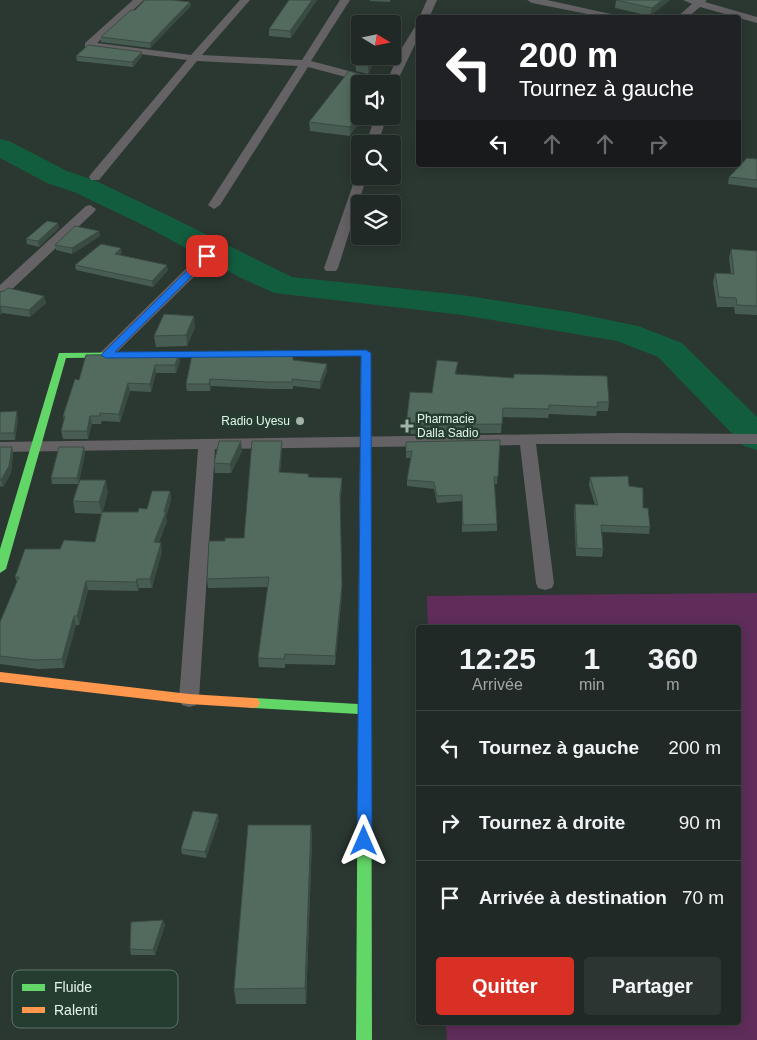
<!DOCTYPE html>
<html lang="fr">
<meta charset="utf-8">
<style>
:root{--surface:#202925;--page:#2d3532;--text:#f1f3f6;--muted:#a2a6a7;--line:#3d4542;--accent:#d93025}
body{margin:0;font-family:Helvetica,sans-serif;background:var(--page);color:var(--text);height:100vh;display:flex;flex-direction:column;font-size:19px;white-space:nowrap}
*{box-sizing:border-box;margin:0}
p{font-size:16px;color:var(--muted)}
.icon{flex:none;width:28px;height:28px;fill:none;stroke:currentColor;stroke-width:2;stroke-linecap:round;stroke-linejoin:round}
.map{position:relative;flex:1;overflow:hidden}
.sheet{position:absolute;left:416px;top:625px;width:325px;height:400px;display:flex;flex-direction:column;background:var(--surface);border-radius:5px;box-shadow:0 2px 12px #0003,0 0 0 1px var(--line)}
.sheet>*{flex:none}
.banner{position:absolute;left:416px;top:15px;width:325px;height:152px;border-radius:5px;box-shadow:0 2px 12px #0003,0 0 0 1px var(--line);background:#202124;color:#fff;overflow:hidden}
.needle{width:32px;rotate:100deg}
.tools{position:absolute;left:351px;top:15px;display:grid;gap:10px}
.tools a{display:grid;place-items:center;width:50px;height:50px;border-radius:5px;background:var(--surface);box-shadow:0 2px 12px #0003,0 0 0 1px var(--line);font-size:25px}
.pin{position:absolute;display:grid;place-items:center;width:42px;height:42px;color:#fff;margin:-21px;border-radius:10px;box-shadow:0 2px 8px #0006}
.me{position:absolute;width:55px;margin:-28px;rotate:0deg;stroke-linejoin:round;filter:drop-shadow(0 0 4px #0008)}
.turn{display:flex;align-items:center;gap:18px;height:105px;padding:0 20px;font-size:22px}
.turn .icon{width:65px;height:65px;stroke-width:2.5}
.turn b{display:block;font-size:35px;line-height:42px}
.lanes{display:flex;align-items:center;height:48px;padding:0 20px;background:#0003;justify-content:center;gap:25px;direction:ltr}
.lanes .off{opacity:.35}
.eta{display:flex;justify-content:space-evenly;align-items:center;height:85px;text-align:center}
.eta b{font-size:30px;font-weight:800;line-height:35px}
.cta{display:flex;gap:10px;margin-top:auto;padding:10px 20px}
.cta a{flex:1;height:58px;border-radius:5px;background:var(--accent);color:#fff;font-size:20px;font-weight:800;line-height:58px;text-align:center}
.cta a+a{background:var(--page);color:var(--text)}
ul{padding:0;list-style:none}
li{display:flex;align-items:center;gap:15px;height:75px;padding:0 20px;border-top:1px solid var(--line)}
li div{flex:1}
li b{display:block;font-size:19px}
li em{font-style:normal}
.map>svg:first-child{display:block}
</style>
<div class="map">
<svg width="757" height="1040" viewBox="0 0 757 1040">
<rect width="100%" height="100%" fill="#2b3731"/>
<path fill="#602d5b" d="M757,593V1040H447L446,1023L739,1022V628L428,627L427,596Z"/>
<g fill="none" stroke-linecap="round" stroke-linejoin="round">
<path fill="#135d3f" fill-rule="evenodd" d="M0,139L9,141L67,171L94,180L167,215L292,277L462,295L570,312L638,326L682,343L757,417V450L744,446L658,357L617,341L462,315L274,293L239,277L147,227L74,192L47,183L0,158Z"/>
<path fill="#646264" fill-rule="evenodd" d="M133,0H144L97,43L191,55L240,0H250L202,55L302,60L340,0H350L311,61L387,81L400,51L416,25L419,24V36L395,86L392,87V84H372L308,67L220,205L214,209L208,205L298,66L197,61L99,180H91L89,177L91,174L187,60L85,47V43Z
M427,0H437L429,18H419Z
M527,0H547L629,18H607L532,3Z
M683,0H707L705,2L757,17V23L700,7L687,18H676L692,4Z
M375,116H387L378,144H366Z
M357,173H360V176H367L338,268L336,271H326L324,268Z
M90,205L96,209L94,212L5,296L0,297V285L86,206Z
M207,252L214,256L212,259L111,358H101L99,355L101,352L202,253Z
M620,433L757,434V444H536L554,583L552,588L545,590L538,588L536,583L520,445L215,449L199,699L196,705L189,707L182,705L179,699L198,449L0,452V442Z"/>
<path fill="#63d668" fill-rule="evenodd" d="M338,350L343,353L341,355L66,358L6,569L0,573V549L59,353Z
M365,561L371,565L372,1040H356L358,714L253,708L248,707L246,703L248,699L253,698L358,704L359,565Z"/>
<path fill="#ff974d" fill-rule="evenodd" d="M338,350H366L371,353V565L365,569L359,565L361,356L335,355L333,353Z
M0,672L189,694L253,698L258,699L260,703L258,707L253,708L189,704L0,682Z"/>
</g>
<path fill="#475c52" d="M317,0L291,38L269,36V29Z
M370,0H391L389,2L370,1Z
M616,0H670L650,16L615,8Z
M190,2L191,6L150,48L101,42V37Z
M142,52V56L133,67L77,61L76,56Z
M360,56H375V59L368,74L356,71L355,62Z
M363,75V84H360L350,136L310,131L309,122Z
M757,159V188L728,184L729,177Z
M59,228L39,247L27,244L26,239Z
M99,231L100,236L72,254L56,250L55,245Z
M731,249L757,251V315L735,314L734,307H717L713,282L715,273L731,274L729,258Z
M122,253L120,255L168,270L153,287L76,270L75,265Z
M0,292L44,296L46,303L30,317L2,313L0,315Z
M195,327L187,346L156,347L154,336Z
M179,354L180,362L176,373H156L151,392L130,391L120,422L102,421L101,424H92L88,439H63L61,431L64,420L63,416L79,380Z
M293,355V360L327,371L320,389L293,386V389H271L211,386L210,391H187L186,384Z
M457,371L456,374L513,378L514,374L609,402L608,411H597L596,416L549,414L548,418L502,417L501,433L406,434V425L432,393Z
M0,412L18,418L15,440H0Z
M500,440L497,484H494L497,524V531L462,532V501L437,503L434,489L407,486V480L411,458H406V442Z
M282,441V450L280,472L309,477L342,478V488L340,503L342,594L335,665L285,664V668L259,667L258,658L268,587L208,588L207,579L225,541L244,538Z
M0,447H12L13,454L11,473L3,487L0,486Z
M84,447L85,453L79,481L108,492L102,514L75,513L73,501L78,484H52L51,478Z
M242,451L231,473H215L214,463Z
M590,477L629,486L643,508L650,527L649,534L602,532L603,549L602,557L576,556L574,511L575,504L595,505L589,485Z
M170,491L171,500L166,517L167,521L159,542L162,551L152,588H139L138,591L88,590L79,625H76L64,668L38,669L0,664V622L17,583L15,577L60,549L95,542L138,512L147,509Z
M219,820L206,858L182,854L181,849Z
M311,825L312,841L306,1004H236L234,989Z
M163,920L165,925L155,955H131L130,949Z"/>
<path fill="#3a4b42" d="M312,0H317L291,38L290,31Z
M662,0H670L650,16L652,8Z
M190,2L191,6L150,48V43Z
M142,52V56L133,67L132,62Z
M372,56H375V59L368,74V65Z
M363,75V84H360V90L358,84Z
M360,112V116H363L350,136V127Z
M58,223L59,228L39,247L38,241Z
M99,231L100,236L72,254V248Z
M121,248L122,253L115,259V254Z
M167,265L168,270L153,287L152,281Z
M44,296L46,303L30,317L29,310Z
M1,306L2,313L0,315V307Z
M194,316L195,327L187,346L186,335Z
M179,354L180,362L176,373L175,365Z
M327,364V371L320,389V382Z
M155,365L156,373L151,392L150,384Z
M210,379L211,386L210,391L209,384Z
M128,383L130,391L120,422L119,414Z
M17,411L18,418L15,440L14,433Z
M90,416L92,424L88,439L87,431Z
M241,441L242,451L231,473L230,464Z
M282,441V450L279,481V472Z
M12,447L13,454L11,473L3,487L1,480Z
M84,447L85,453L79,484L77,478Z
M342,478V488L340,503L342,594L335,665L340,494Z
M106,480L108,492L102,514L99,502Z
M170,491L171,500L166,517L167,521L155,551L154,542L164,512Z
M161,543L162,551L152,588L150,579Z
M137,579L139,588L138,591L136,582Z
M86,581L88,590L79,625L77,616Z
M74,616L76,625L64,668L62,659Z
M218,814L219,820L206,858L205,852Z
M311,825L312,841L306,1004L305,988Z
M163,920L165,925L155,955L153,950Z"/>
<path fill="#536b5f" stroke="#3a4b42" d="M145,0H172L190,2L150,43L101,37L131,10H135Z
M289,0H312L290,31L269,29Z
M616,0H662L652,8Z
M88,45L142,52L132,62L76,56Z
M360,56H372L368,65L355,62Z
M349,71L363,75L358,84L360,85V112L350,127L309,122Z
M747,158L757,159V180L729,177Z
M47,221L58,223L38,241L26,239Z
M75,226L99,231L72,248L55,245Z
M101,244L121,248L115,254L167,265L152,281L75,265Z
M731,249L757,251V306L737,305L736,298L719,297L715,273L734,274Z
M8,288L44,296L29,310L1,306L0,307V292L4,291Z
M164,314L194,316L186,335L154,336Z
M179,354L175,365H155L150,384L128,383L119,414L100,413V416H90L87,431H61L65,416H63L75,379L79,380L86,355Z
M192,355H293V360L327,364L320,382L292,379V382H270L210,379L209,384H186Z
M437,360L458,362L455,374L514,378V374L607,376L609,402H597L598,407L549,405V409L503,408L502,424L406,425L410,392L432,393Z
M17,411L14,433H0V412Z
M500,440L498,477H494L497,524L463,525L462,495L437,496L434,482L407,480L412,451L406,452V442Z
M219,441H241L230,464L214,463Z
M252,441H282L279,472L309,474L308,477L342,478L340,494L342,585L335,656L285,654L284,659L258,658L269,577L207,579L209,541H225V538H244Z
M0,447H12L9,466L1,480H0Z
M59,447H84L77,478H51Z
M628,476L629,486L643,488V508H648L650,527L601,525L603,549L577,548L575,504L598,505L590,477Z
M80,480H106L99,502L73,501Z
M152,491H170L164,512H166L154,542L161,543L150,579H137L136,582L86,581L77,616H74L62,659L35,660L0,656V622L19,577H15L25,549H60L64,540L95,542L102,512H138L139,508L147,509Z
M496,626L521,628H496Z
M193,811L218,814L205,852L181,849Z
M248,825H311L305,988L234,989Z
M163,920L153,950L130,949L131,922Z"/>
<path fill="#1a73e8" stroke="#114b97" d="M207,253L210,254V258L115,352L366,350L371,353L372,841L370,845L364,847L359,845L357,841L361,356L106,358L101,355L204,254Z"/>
<g fill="#a4b2aa" stroke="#253d31" stroke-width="2">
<circle cx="300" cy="421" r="5"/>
<path d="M404.5 418.5h5v5h5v5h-5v5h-5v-5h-5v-5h5z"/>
</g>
<g text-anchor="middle" stroke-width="5" stroke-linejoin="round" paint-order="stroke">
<g font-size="12" fill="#e5f4eb" stroke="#253d31" text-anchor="start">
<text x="417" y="423">Pharmacie<tspan x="417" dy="14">Dalla Sadio</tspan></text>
<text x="290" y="425" text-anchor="end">Radio Uyesu</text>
</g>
</g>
<rect x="12" y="970" width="166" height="58" rx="8" fill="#253d31" stroke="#5f7469" stroke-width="1"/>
<rect x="22" y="984" width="23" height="7" fill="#63d668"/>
<rect x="22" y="1007" width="23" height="6" fill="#ff974d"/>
<g font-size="14" fill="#e5f4eb">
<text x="54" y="992">Fluide</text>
<text x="54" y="1015">Ralenti</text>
</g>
</svg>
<div class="tools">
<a><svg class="needle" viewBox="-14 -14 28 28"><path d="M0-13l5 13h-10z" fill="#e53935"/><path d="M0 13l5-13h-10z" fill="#a2a6a7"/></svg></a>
<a><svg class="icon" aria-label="sound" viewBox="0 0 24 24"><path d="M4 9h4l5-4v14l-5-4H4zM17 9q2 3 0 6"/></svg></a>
<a><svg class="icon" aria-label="search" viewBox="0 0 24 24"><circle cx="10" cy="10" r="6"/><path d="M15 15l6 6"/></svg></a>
<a><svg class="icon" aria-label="layers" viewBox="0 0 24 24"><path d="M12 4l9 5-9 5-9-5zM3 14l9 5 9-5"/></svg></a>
</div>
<div class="pin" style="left:207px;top:256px;background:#d93025"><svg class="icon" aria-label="arrive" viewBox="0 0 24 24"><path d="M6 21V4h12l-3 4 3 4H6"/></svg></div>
<svg class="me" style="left:364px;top:841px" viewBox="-20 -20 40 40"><path d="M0-17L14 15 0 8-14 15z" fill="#1a73e8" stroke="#fff" stroke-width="4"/></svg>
<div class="banner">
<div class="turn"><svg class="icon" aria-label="left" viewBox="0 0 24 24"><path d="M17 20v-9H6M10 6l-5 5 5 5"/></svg><div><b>200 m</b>Tournez à gauche</div></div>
<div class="lanes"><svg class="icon" aria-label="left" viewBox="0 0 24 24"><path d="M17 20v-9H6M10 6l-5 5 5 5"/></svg><svg class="icon off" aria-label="ahead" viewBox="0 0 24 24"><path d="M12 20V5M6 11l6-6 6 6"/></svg><svg class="icon off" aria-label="ahead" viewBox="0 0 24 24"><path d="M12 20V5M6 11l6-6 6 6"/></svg><svg class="icon off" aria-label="right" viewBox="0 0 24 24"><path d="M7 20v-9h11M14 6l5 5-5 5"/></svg></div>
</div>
<section class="sheet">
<div class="eta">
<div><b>12:25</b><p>Arrivée</p></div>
<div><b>1</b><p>min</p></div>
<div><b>360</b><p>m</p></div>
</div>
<ul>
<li><svg class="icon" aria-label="left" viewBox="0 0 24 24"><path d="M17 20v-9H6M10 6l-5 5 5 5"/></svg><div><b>Tournez à gauche</b></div><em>200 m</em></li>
<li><svg class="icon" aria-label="right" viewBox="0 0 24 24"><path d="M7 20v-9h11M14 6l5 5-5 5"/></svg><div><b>Tournez à droite</b></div><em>90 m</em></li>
<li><svg class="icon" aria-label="arrive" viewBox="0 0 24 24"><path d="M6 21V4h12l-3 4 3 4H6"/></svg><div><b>Arrivée à destination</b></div><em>70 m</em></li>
</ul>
<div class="cta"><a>Quitter</a><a>Partager</a></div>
</section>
</div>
